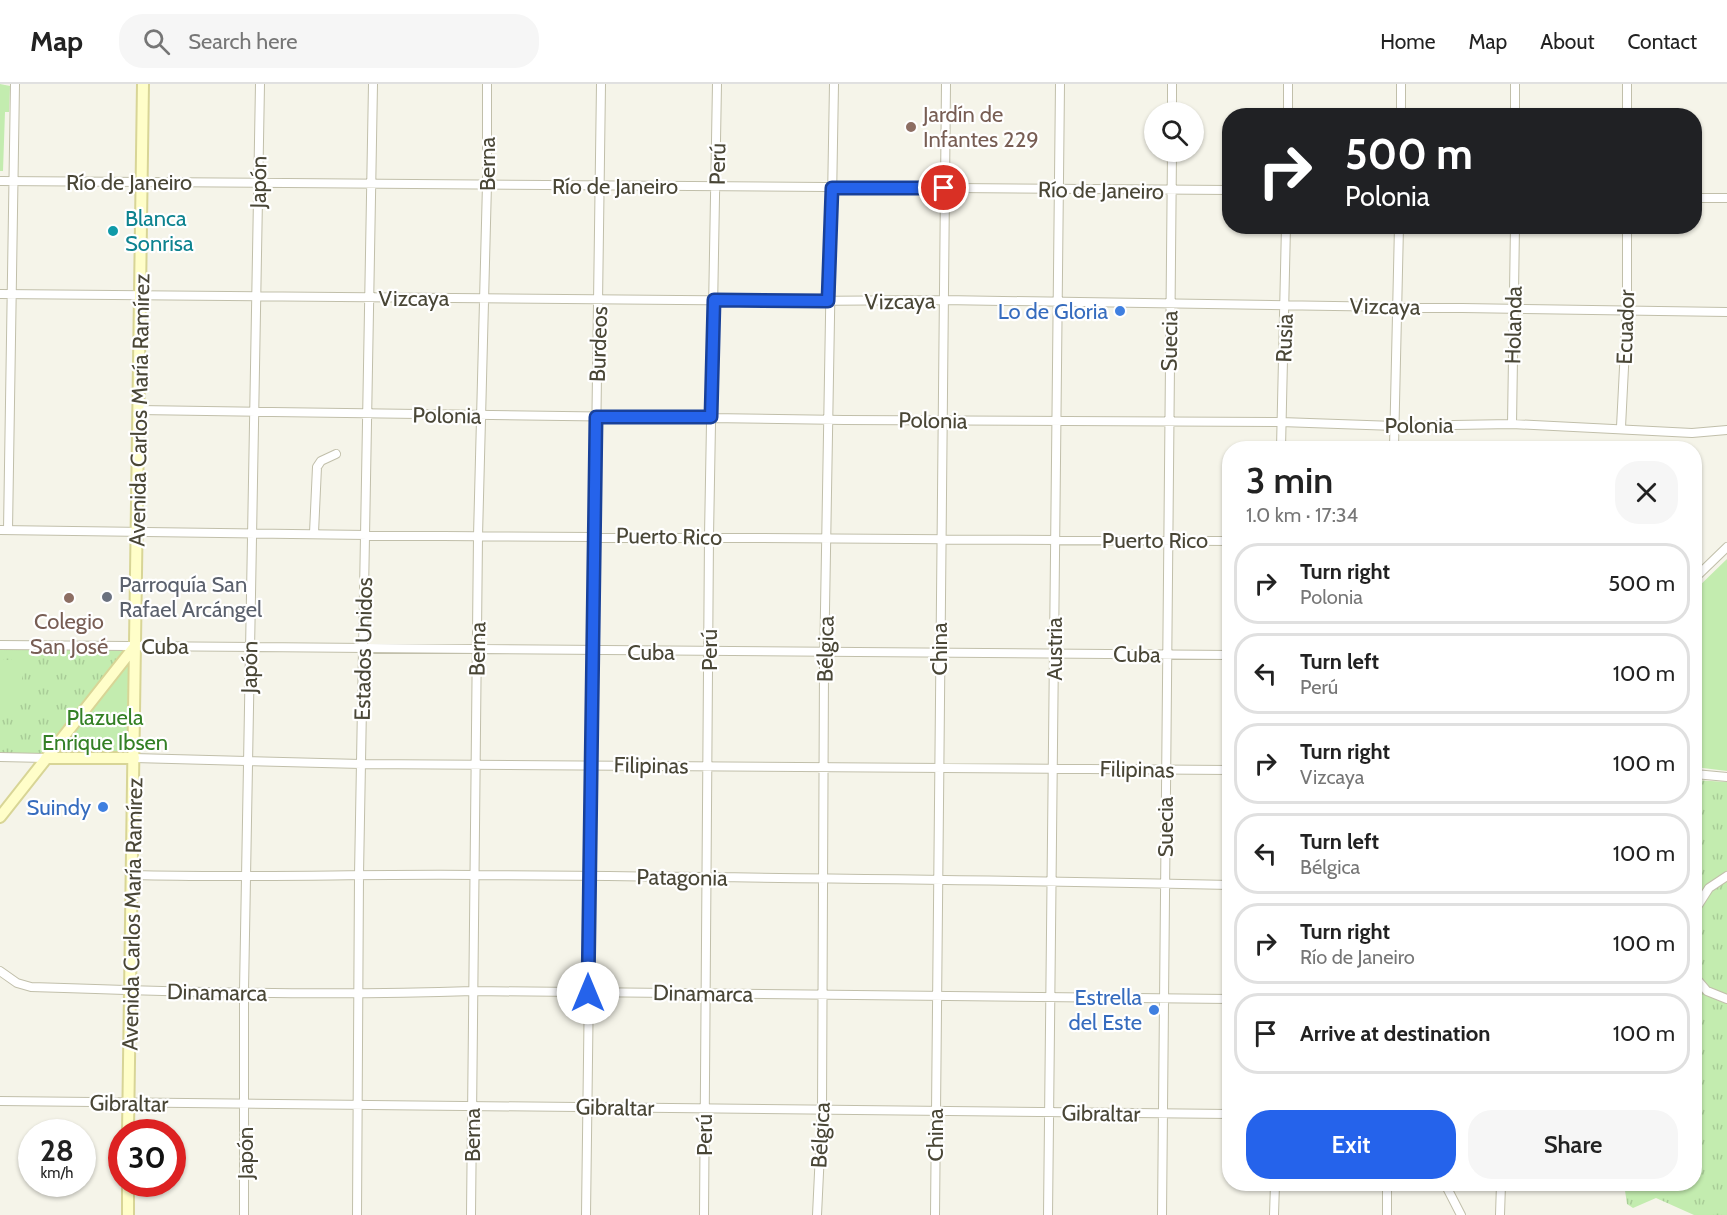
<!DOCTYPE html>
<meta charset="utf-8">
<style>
:root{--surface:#fff;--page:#f6f6f6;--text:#222;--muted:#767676;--line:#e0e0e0;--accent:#2563eb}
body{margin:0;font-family:Cabin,sans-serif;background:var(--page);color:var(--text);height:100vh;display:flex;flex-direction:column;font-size:22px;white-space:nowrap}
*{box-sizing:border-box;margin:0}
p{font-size:20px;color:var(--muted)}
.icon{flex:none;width:33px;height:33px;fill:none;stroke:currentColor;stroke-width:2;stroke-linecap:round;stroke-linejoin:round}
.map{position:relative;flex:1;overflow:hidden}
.drawer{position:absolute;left:1222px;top:357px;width:480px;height:750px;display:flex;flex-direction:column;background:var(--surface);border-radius:24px;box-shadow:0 2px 4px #0004}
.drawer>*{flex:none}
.banner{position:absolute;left:1222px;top:24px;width:480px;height:126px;border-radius:24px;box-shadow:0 2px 4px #0004;background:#202124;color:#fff;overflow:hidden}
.controls{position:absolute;left:1144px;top:18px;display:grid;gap:12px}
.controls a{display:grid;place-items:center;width:60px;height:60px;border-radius:50%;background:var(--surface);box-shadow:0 2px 4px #0004;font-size:30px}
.speed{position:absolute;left:18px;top:1035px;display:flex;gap:12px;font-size:30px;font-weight:700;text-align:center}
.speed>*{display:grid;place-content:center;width:78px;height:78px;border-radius:50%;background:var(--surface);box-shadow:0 2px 4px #0004;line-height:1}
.speed small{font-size:15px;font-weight:400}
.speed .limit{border:9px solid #d22;background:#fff;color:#111}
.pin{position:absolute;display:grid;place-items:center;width:51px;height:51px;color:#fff;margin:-26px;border:3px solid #fff;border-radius:50%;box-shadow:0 2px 6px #0007}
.me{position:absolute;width:66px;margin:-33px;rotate:0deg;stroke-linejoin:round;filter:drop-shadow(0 0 4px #0008)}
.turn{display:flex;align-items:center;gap:21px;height:126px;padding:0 24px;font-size:27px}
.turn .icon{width:78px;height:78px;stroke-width:2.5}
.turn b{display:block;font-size:42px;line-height:51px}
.round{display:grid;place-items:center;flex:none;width:63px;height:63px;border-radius:24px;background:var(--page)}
.overview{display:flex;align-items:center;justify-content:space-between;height:102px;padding:0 24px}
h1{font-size:36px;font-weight:600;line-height:45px}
.primary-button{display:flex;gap:12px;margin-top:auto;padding:12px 24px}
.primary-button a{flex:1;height:69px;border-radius:24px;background:var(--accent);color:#fff;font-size:24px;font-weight:600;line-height:69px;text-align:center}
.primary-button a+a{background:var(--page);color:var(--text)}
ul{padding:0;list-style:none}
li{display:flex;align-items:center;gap:18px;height:81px;margin:0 12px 9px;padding:0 12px;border:3px solid var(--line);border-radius:24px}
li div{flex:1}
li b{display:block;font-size:22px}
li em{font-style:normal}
header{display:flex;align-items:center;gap:36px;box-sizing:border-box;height:84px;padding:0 30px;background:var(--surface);border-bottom:2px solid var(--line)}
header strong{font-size:28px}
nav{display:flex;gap:33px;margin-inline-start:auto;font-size:21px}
.search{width:420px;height:54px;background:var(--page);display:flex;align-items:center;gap:15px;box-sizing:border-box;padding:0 21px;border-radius:24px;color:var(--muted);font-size:22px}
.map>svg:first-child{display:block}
</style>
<header>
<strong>Map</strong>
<div class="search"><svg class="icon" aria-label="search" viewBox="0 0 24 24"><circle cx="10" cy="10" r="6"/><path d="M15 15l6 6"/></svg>Search here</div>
<nav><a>Home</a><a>Map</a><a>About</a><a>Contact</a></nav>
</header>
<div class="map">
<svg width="1727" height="1131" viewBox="0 0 1727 1131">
<defs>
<pattern id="grass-tufts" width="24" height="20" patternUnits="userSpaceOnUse" patternTransform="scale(1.5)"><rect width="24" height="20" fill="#c3ecaf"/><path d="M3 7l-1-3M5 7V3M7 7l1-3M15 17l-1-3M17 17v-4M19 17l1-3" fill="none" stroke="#a9cc97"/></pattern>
</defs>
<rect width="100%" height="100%" fill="#f5f4e9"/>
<path fill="url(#grass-tufts)" d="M0,564L121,565L123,568L43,670L0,669Z
M1695,696L1727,698V789L1706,803L1695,818Z
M1727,796V914L1707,903L1697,890L1695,833L1709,808Z
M1695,899L1708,912L1727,919V1131H1694L1656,1114L1633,1124L1627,1120L1624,1100H1695Z"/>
<path fill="#c3ecaf" d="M0,0L10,2L9,28H5L3,87H0Z
M1727,475V687L1695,683V506Z
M0,576H22V620H0Z
M129,578L128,669H62L60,665Z"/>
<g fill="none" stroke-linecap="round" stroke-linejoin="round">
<g stroke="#c1bfaa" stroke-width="10">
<path id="street" d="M1515,0V32
M1172,28V0
M1288,32V0
M1401,32V0
M1627,32V0
M0,97L1230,106
M1695,114H1727
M0,210L796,217L943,216L1727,228
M139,326L844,336L1281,338L1395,342L1512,340L1692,349L1727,346
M1512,340L1515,142
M1621,343L1627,224V142
M1281,364L1286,142
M1394,364L1399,142
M0,446L443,452L1230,457
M8,446L15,0
M314,449L317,383L321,377L336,370
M1695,494L1727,463
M0,561L1230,571
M0,673L46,674
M134,674L361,680L1230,686
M1695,690L1727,693
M133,791C247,794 361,790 475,791C727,793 978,795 1230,801
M1695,826L1709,804L1727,792
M0,887L17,899L31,903C178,908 326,912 473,907L1230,915
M1695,893L1707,907L1727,915
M0,1017L1230,1030
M1445,1100L1461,1131
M244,1131V907L260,0
M357,1131L359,791L373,0
M471,1131L478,452L487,100V0
M586,1131C588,754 598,377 601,0
M704,1131L709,452L717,0
M817,1131L822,1026L824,584L834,0
M935,1131L946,0
M1048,1131L1060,0
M1162,1131L1172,68
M1274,1131L1275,1100
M1387,1131V1100
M1500,1131L1501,1100"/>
</g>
<g stroke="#d8d596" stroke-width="14">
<path id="secondary" d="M46,674H134
M0,733L135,562
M128,1048L143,0
M128,1131V1100"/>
</g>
<use href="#street" stroke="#fff" stroke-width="8"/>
<use href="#secondary" stroke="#fffec9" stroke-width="10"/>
</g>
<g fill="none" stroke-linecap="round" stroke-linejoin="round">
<g stroke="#184099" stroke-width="15">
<path id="route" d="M588,909L596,333H711L714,216L828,217L832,104H944"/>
</g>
<use href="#route" stroke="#2563eb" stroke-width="10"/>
</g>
<g fill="#8d6e63" stroke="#fff" stroke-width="2">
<circle cx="911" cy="43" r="6"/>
<circle cx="69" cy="514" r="6"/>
</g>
<circle fill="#0f9aa8" stroke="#fff" stroke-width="2" cx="113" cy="147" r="6"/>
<g fill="#3f7fe0" stroke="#fff" stroke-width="2">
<circle cx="1120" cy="227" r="6"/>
<circle cx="103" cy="723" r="6"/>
<circle cx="1154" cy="926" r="6"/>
</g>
<circle fill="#6b7280" stroke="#fff" stroke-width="2" cx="107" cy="513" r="6"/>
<g text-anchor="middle" stroke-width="4.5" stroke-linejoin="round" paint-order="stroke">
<g font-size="22" fill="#785e54" stroke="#fff" text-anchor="start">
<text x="923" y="38">Jardín de<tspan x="923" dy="25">Infantes 229</tspan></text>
<text x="69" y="545" text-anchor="middle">Colegio<tspan x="69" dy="25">San José</tspan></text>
</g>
<g font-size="22" fill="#494636" stroke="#fff">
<text transform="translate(487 80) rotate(-90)" y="8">Berna</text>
<text transform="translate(717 80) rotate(-89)" y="8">Perú</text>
<text x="129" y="106">Río de Janeiro</text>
<text transform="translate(258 98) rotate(-89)" y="8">Japón</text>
<text x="615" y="110">Río de Janeiro</text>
<text transform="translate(1101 106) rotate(1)" y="8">Río de Janeiro</text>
<text x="414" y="222">Vizcaya</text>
<text transform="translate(900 217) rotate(-1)" y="8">Vizcaya</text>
<text transform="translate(1385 222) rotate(1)" y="8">Vizcaya</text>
<text transform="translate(1513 241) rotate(-89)" y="8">Holanda</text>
<text transform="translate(1625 243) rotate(-88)" y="8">Ecuador</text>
<text transform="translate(1284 254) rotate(-88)" y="8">Rusia</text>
<text transform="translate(1169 257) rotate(-89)" y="8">Suecia</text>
<text transform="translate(598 260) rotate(-88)" y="8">Burdeos</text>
<text transform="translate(139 326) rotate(-89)" y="8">Avenida Carlos María Ramírez</text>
<text transform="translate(447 331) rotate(1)" y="8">Polonia</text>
<text transform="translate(933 336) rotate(1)" y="8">Polonia</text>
<text x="1419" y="349">Polonia</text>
<text transform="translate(669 452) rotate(1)" y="8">Puerto Rico</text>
<text x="1155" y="464">Puerto Rico</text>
<text x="165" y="570">Cuba</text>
<text transform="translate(363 565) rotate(-89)" y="8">Estados Unidos</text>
<text transform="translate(477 565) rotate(-89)" y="8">Berna</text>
<text transform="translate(825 565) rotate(-89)" y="8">Bélgica</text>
<text transform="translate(939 565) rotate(-90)" y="8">China</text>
<text transform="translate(1054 565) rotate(-90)" y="8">Austria</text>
<text transform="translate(709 566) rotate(-90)" y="8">Perú</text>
<text x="651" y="576">Cuba</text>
<text transform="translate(1137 570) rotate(1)" y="8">Cuba</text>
<text transform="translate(249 583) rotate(-89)" y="8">Japón</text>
<text transform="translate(651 681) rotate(1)" y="8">Filipinas</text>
<text transform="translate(1137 685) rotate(1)" y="8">Filipinas</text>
<text transform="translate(1165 743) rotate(-90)" y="8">Suecia</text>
<text transform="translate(682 793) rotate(1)" y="8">Patagonia</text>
<text transform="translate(132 830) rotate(-89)" y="8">Avenida Carlos María Ramírez</text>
<text transform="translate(217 908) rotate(1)" y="8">Dinamarca</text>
<text transform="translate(703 909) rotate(1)" y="8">Dinamarca</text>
<text transform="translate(129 1019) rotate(1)" y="8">Gibraltar</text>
<text transform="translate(615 1023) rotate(1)" y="8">Gibraltar</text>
<text transform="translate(1101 1029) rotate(1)" y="8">Gibraltar</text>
<text transform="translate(472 1051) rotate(-90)" y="8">Berna</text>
<text transform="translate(704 1051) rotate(-90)" y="8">Perú</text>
<text transform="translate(820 1051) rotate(-87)" y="8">Bélgica</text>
<text transform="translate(935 1051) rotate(-90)" y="8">China</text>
<text transform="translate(245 1069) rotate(-90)" y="8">Japón</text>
</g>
<g font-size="22" fill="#0d838f" stroke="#fff" text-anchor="start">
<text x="125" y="142">Blanca<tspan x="125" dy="25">Sonrisa</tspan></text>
</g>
<g font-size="22" fill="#366cbe" stroke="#fff" text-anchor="end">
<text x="1108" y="235">Lo de Gloria</text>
<text x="91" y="731">Suindy</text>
<text x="1142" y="921">Estrella<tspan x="1142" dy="25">del Este</tspan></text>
</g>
<g font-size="22" fill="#5b616d" stroke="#fff" text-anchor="start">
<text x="119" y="508">Parroquía San<tspan x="119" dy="25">Rafael Arcángel</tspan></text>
</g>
<g font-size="22" fill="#348025" stroke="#fff">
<text x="105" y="641">Plazuela<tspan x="105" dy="25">Enrique Ibsen</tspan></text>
</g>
</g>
</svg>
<div class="controls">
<a><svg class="icon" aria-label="search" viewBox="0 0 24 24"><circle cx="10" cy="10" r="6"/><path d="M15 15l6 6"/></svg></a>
</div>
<div class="speed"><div>28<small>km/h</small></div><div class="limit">30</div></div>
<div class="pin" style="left:944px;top:104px;background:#d93025"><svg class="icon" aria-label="arrive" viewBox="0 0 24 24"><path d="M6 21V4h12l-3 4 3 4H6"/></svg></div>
<svg class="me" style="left:588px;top:909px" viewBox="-20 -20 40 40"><circle r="19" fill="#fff"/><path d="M0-13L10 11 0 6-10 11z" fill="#2563eb"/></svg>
<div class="banner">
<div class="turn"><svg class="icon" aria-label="right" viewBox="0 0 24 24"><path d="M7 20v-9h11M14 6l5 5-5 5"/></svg><div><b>500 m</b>Polonia</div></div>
</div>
<section class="drawer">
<div class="overview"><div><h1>3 min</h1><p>1.0 km · 17:34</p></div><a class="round"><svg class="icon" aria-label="close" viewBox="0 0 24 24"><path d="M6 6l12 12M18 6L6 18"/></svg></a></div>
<ul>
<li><svg class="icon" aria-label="right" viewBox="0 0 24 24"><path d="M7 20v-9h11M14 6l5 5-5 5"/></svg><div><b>Turn right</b><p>Polonia</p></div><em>500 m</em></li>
<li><svg class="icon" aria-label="left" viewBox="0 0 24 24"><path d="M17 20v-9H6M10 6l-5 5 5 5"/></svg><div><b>Turn left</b><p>Perú</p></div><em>100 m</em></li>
<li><svg class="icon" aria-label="right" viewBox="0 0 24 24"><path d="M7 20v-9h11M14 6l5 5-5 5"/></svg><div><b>Turn right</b><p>Vizcaya</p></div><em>100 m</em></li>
<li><svg class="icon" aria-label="left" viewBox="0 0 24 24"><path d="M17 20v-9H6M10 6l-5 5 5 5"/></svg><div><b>Turn left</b><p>Bélgica</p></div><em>100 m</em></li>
<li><svg class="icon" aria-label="right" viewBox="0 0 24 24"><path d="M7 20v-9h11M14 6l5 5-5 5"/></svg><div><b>Turn right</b><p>Río de Janeiro</p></div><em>100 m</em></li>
<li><svg class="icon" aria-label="arrive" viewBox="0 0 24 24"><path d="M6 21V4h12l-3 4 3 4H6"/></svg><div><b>Arrive at destination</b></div><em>100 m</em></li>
</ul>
<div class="primary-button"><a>Exit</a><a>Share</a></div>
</section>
</div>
